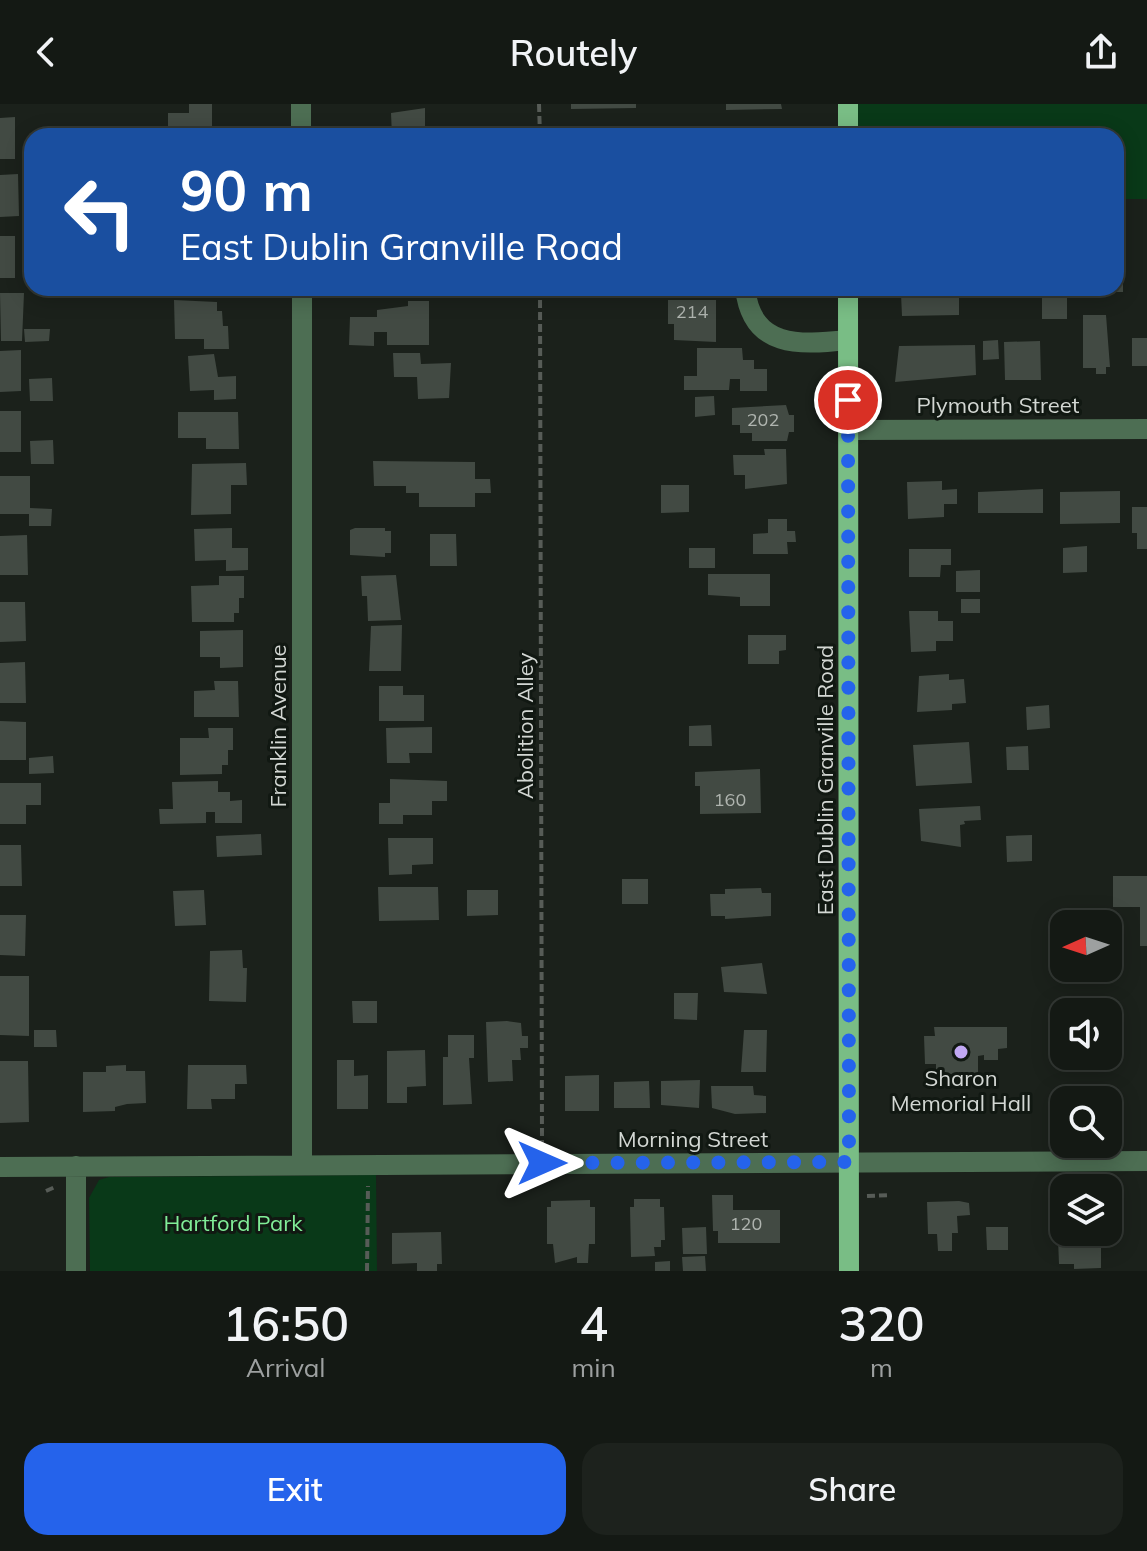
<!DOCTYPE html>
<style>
:root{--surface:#141914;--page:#1d221d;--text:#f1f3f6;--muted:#9da0a0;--line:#333834;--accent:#2563eb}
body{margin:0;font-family:Mulish,sans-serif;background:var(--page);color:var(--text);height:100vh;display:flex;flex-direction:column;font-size:30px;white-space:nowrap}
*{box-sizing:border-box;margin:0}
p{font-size:26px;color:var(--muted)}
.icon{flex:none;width:44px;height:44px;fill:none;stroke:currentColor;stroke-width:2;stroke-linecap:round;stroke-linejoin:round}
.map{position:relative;height:1167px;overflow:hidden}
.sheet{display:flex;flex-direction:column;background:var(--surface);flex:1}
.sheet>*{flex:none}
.hud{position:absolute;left:24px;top:24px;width:1100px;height:168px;border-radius:24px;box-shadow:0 4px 20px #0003,0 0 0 2px var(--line);background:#1a4fa0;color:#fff;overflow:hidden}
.needle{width:52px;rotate:267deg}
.fabs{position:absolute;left:1050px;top:806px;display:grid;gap:16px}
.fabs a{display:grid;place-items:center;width:72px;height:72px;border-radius:16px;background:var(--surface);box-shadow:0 4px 20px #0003,0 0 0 2px var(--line);font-size:40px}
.pin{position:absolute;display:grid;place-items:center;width:68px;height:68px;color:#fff;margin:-34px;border:4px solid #fff;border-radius:50%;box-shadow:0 2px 8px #0007}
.me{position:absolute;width:88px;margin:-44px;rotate:90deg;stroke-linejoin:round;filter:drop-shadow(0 0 6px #0008)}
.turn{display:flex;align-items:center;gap:28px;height:168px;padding:0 24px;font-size:36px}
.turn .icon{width:104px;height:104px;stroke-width:2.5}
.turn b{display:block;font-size:56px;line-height:68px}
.eta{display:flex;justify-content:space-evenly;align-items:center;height:136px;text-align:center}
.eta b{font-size:48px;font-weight:600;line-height:56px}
.primary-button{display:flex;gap:16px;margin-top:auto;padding:16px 24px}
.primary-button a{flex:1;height:92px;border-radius:24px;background:var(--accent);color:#fff;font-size:32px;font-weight:600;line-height:92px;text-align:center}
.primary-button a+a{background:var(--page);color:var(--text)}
header{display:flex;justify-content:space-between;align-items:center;height:104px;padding:0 24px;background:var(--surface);font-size:36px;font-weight:600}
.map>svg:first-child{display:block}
</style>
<header><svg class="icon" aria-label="back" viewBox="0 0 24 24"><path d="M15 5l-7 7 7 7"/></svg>Routely<svg class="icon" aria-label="share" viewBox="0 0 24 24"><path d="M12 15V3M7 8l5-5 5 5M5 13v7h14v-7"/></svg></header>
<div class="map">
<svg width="1147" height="1167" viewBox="0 0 1147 1167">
<rect width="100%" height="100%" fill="#1b211b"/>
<path fill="#093918" d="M849,0H1147V95H1116V32H849Z
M376,1071L377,1167H90L89,1094L99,1076L109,1073Z"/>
<path fill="#424a43" d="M189,0H212V31L168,32V9H189Z
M571,0H636V4L571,5Z
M726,0H781L782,5L726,6Z
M425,4V32H392L391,9Z
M15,13V55H0V14Z
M18,70L19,112L0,113V71Z
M27,104H32V121H27Z
M0,132H15V174H0Z
M1116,161H1123V188H1099V184H1116Z
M167,184H205V192H168Z
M435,184H469V190L436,191Z
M919,184H959V211L902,212L901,190H919Z
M1042,184H1067V215H1042Z
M0,189H24L22,237H1Z
M174,196L217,198V207H222L223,222H228L229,245H204V235H175Z
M668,196H716V238L674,236V220H668Z
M408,197H429V241H387V228H374V242L349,241L350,213H377V206L408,202Z
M1083,211H1106L1110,263H1106V270H1096V264H1083Z
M24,225H50L49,237L25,238Z
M1132,234H1147V262H1132Z
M998,236L999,255L983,256V237Z
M1040,237L1041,276H1005L1004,238Z
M975,241L976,271L895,278L899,242Z
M697,244H742L743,256H754V265H767V287H740V275H730L729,286H684V272H697Z
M21,246V287L0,288V247Z
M393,249H420L421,260L451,259L449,294L418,295L417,273H394Z
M214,250L218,273L236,272V295L214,296V286L190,287L188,252Z
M52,274L53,297H30L29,275Z
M714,292L715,311L695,313V293Z
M786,301L789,311H794V328H789L787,337H752V329H740V321H732V304Z
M0,307H21V348H0Z
M178,308H238L239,345H206V334H178Z
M53,336L54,360H31L30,337Z
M764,345H786L787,380L745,385V371H734L733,351H765Z
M373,357L475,358V375H490L491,389H475V403H419V389H406V382H374Z
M246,359L247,381H231V410L191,411L192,360Z
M0,372H30V404L52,405L51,422H29V410H0Z
M942,377V386L957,385V400H944V413L908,415L907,378Z
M661,381H689V408L661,409Z
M1043,385V409H978V388Z
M1120,387V419L1060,420V388Z
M1132,403H1147V445H1137V429H1132Z
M768,415H787V427H795L796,438H787L788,450H753V430L768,429Z
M232,424V444H248V466L226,467V456L195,457L194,425Z
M355,424H385V427H391V449H385V453L350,451V426Z
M430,430H456L457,462H430Z
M27,431L28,471H0V432Z
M1087,442V468L1063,469V444Z
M689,444H715V464H689Z
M909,445H951V461H941L940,473H909Z
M980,466V488H956V467Z
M708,470H770V502H740V493L708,491Z
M396,471L401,516L368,517L367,492H362L361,472Z
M219,472H244V494H239V509H234V518H192L191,482L219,481Z
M961,495H980V509H961Z
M0,498H25L26,537L0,538Z
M909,507H938V517H953V537H936V547L911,548Z
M402,521L401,567H369L371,522Z
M243,526V563L220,564V553H200V527Z
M748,531H786V546L779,547V560H748Z
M25,558L26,599H0V559Z
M949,570V576L964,575L966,599L952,600V606L917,608L919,572Z
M214,577H238L239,613H194V587L215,586Z
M379,582H403V591H424V617H379Z
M1049,601L1050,624L1027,626L1026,603Z
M0,617L26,618V656H0Z
M711,621L712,642H689V622Z
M432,623V649H409L410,659H387L386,624Z
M208,624H233V646H228V661H222V670L180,671V634H209Z
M969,638L972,679L916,682L913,641Z
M1028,642L1029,666H1007L1006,643Z
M53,652L54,669L29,670V654Z
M760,665L761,709L700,710V682H695V668Z
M390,675L447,677V697H432V711H403V720H379V699H390Z
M218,677V688H230V697L242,696V719H215V708H206V719L160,720L159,705H173L172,678Z
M0,679H41V701H26V720H0Z
M980,702L981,716L964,717L965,720L960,721L961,743L921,737L919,705Z
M261,730L262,751L217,753L216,732Z
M1032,731V757L1007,758L1006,732Z
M388,734H433V760L412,761V770L389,771Z
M0,741H21L22,782H0Z
M1113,772H1147V842H1140V803H1113Z
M622,775H648V800H622Z
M378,783H438L439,816L379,817Z
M761,784L762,789H771V812L725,815V812H711L710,790H725V785Z
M204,786L206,821L175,822L173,787Z
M467,786H498V811L467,812Z
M0,811H26L25,852L0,851Z
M242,846L243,864H247L246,898L209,897L210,847Z
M762,859L767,890L724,888L721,863Z
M0,872H29V932L0,931Z
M674,889H698L697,916L674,915Z
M352,897H377V919H353Z
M507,917L521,919L522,932H528V944H520L521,956H512L513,977L488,978L486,918Z
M934,923H1007V944L998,945V956H984V951L978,952V970L936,971V960H925L924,932H935Z
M34,926H56L57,943H34Z
M744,926H767L766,968H741Z
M448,931H474V954H469L472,1000L443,1001V953H448Z
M425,946L426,982L407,983V999H387V947Z
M337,956H354V972L368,971V1005H337Z
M0,957H28L29,1018L0,1019Z
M126,961V967H145L146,999L127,1000L115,1003V1007L83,1008V968H106V962Z
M188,961H246L247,980H235V995H211L212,1005H187Z
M599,971V1007H565V972Z
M700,976L699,1004L661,1001V977Z
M649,977L650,1004H614V978Z
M711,982H753L754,991L766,992V1009L735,1010L712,1004Z
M712,1091H733V1106H780V1139H718V1127H713Z
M634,1095H660V1103H664L665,1136H661V1143H654L655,1152L631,1153L630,1103H634Z
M590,1096V1103H595V1140H589L588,1159H577V1153L555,1159L553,1140H547V1103H551V1097Z
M959,1097L969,1099L970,1111L957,1112L958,1129H952V1147H938L937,1130H928L927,1098Z
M1108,1104L1112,1137L1101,1138V1164L1074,1165V1160H1059L1058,1135L1083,1134V1128H1108Z
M706,1123L707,1150H683L682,1124Z
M986,1123H1008V1146H987Z
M441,1128L442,1160H437V1167H417V1159L392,1160V1129Z
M705,1152L706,1167H683L682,1153Z
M670,1157V1167H655V1158Z"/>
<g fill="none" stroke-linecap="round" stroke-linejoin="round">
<path stroke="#575c57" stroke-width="4" stroke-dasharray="8 4" stroke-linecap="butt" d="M539,0L540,32
M540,184L542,1042
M46,1087L55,1083
M867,1092L890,1091
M367,1167L368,1082"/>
<path stroke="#4d6e53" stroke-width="20" d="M301,0V32
M302,184V1060
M745,184C752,245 799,241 848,236
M848,326L1147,325
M0,1063L1147,1057
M76,1167V1062"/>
<path stroke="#79bd85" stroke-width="20" d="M848,0V32
M848,184L849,1167"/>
</g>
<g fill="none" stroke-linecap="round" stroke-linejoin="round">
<path stroke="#2563eb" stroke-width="14" stroke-dasharray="0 25.2" d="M542,1059L849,1058L848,296"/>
</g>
<circle fill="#c1a8f3" stroke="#111812" stroke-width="3" cx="961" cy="948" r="8"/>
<g text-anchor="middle" stroke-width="6" stroke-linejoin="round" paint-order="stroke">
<g font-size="18" fill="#afb4af">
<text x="692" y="214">214</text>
<text x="763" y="322">202</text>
<text x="730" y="702">160</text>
<text x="746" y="1126">120</text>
</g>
<g font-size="22" fill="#d3d7d3" stroke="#111812">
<text x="998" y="309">Plymouth Street</text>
<text transform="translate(278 622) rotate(-90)" y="8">Franklin Avenue</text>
<text transform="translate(525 622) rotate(-90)" y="8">Abolition Alley</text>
<text transform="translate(825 676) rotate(-90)" y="8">East Dublin Granville Road</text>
<text x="693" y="1043">Morning Street</text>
</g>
<g font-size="22" fill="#d3d7d3" stroke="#111812">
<text x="961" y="982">Sharon<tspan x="961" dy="25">Memorial Hall</tspan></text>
</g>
<g font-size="22" fill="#80ed97" stroke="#111812">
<text x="233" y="1127">Hartford Park</text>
</g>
</g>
</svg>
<div class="fabs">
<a><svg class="needle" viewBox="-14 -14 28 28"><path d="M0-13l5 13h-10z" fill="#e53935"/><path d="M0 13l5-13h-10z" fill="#9da0a0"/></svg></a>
<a><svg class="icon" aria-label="sound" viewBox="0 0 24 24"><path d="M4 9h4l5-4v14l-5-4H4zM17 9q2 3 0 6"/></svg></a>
<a><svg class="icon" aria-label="search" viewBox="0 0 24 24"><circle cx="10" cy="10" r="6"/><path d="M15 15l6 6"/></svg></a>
<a><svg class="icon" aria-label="layers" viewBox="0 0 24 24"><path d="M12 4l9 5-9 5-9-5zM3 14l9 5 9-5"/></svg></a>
</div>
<div class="pin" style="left:848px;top:296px;background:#d93025"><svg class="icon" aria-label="arrive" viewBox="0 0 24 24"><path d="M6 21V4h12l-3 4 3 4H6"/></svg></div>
<svg class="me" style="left:542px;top:1059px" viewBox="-20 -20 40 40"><path d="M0-17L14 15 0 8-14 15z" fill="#2563eb" stroke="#fff" stroke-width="4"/></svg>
<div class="hud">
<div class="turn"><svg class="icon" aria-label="left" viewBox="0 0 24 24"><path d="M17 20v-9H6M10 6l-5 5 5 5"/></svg><div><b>90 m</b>East Dublin Granville Road</div></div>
</div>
</div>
<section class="sheet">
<div class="eta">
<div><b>16:50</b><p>Arrival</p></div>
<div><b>4</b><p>min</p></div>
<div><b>320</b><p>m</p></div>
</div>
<div class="primary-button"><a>Exit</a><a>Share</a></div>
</section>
